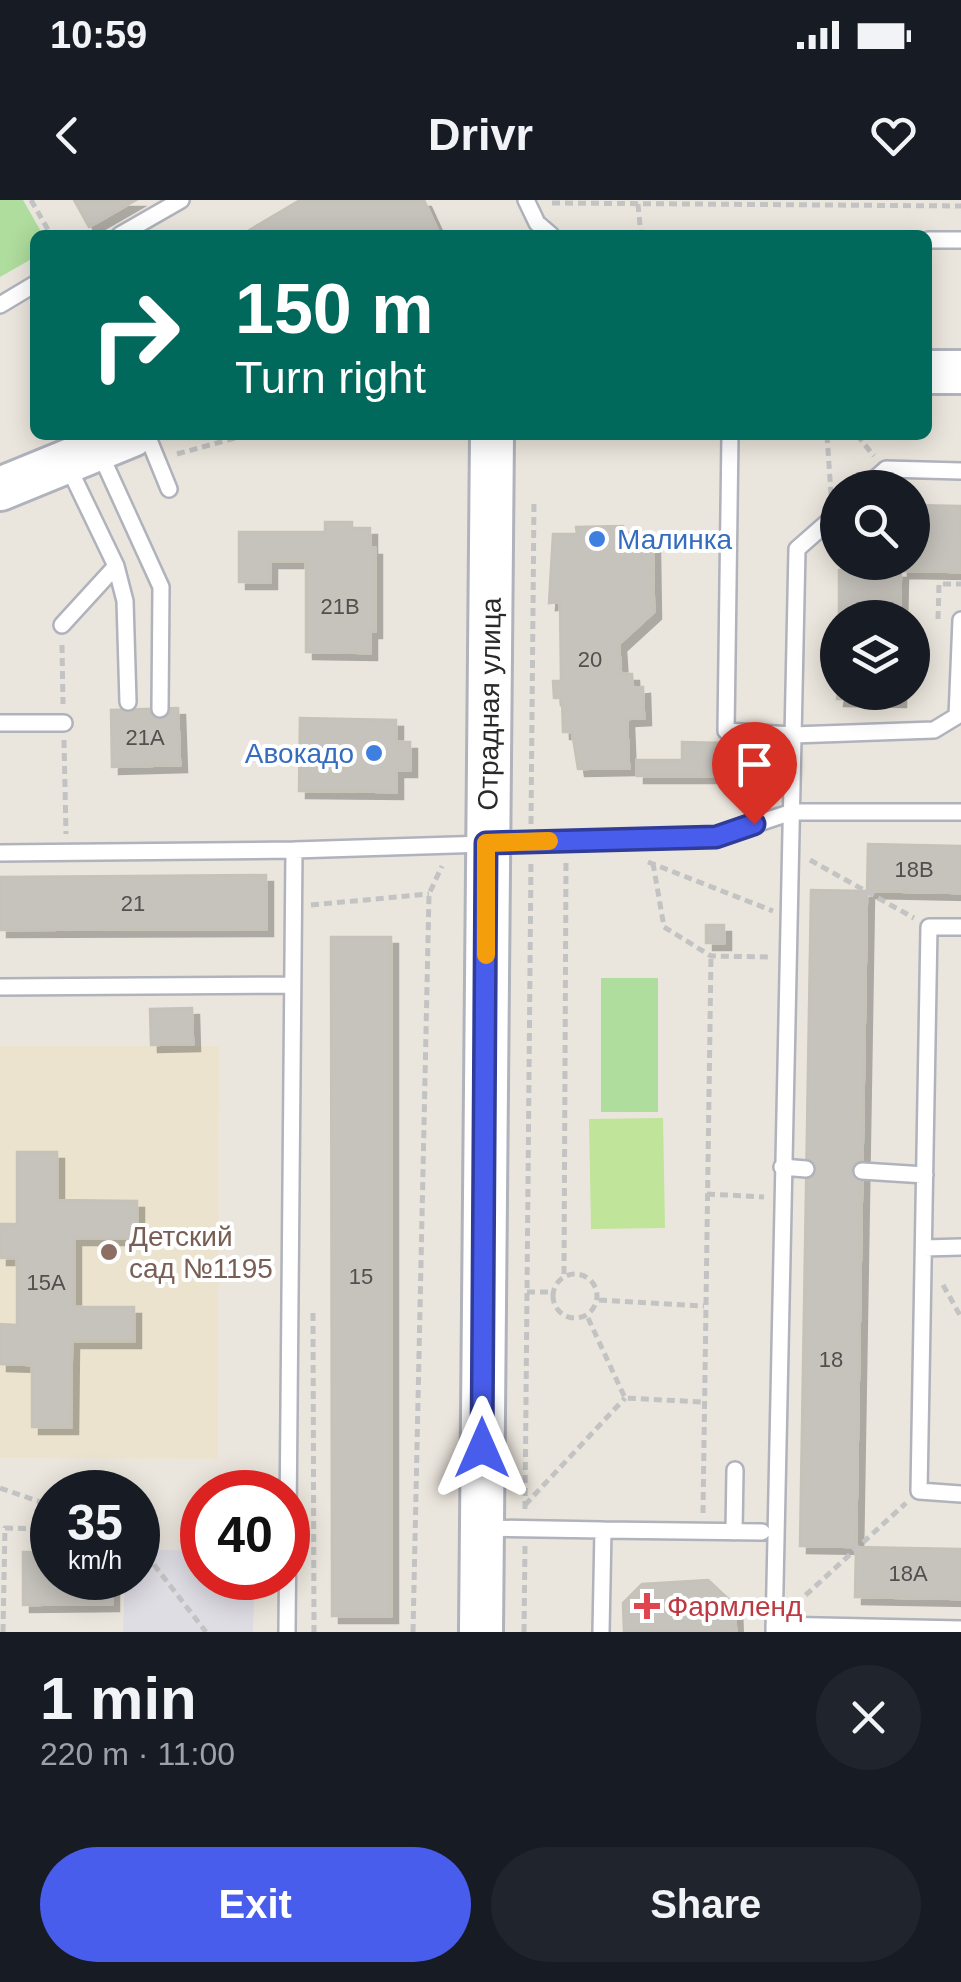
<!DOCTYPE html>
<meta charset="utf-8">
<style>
:root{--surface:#171b24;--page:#20242c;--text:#f1f3f6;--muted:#9ea1a6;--accent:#495dec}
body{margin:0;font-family:Helvetica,sans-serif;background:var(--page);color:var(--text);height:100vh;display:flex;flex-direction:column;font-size:38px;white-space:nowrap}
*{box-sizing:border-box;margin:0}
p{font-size:32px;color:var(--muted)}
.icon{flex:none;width:55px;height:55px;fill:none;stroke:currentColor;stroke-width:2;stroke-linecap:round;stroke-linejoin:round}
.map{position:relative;height:1432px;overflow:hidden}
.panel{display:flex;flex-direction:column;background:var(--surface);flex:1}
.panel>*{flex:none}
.guide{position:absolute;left:30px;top:30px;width:902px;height:210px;border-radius:15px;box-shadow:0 5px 25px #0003;background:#00695c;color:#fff;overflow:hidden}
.controls{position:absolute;left:820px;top:270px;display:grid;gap:20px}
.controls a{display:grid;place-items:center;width:110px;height:110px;border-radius:50%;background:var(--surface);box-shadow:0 5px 25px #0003;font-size:50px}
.speed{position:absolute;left:30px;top:1270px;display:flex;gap:20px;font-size:50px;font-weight:700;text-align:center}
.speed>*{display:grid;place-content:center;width:130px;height:130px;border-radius:50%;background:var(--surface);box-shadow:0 5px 25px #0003;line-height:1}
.speed small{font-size:25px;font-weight:400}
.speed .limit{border:15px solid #d22;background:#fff;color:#111}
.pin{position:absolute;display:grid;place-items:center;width:85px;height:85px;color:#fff;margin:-102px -42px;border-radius:50% 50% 50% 0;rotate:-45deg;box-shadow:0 0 10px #0007}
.pin .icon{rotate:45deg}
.me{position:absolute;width:110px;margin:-55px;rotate:0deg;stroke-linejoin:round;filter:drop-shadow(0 0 8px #0008)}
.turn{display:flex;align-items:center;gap:35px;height:210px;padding:0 40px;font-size:45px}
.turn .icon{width:130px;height:130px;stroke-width:2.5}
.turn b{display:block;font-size:70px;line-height:85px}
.round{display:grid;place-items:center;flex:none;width:105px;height:105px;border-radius:52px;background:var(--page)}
.overview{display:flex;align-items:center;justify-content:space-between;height:170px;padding:0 40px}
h1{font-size:60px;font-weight:700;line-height:75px}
.primary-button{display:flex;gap:20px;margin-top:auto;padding:20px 40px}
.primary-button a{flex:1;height:115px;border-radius:60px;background:var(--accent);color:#fff;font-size:40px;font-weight:700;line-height:115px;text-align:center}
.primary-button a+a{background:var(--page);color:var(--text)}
.status{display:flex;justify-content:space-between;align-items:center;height:70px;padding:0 50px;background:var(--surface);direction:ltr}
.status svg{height:28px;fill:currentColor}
header{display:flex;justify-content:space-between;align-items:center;height:130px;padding:0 40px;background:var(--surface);font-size:45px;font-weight:700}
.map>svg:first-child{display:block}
</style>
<div class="status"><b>10:59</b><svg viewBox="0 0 49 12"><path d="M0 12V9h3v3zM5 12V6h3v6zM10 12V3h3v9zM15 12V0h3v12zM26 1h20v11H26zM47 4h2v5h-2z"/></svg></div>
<header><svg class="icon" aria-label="back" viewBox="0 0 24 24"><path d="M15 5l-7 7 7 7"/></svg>Drivr<svg class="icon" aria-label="heart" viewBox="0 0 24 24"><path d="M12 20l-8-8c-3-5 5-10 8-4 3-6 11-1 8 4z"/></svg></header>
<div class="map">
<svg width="961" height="1432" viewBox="0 0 961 1432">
<defs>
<filter id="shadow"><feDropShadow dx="7" dy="7" stdDeviation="0" flood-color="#0004"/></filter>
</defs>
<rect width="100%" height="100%" fill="#ebe6dd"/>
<path fill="#dfdde4" d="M138,1349L202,1351V1378H255L253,1432H123L125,1378H138Z"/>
<path fill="#ebe3ce" d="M0,846H219L218,1259L0,1258Z"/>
<path fill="#afdd9d" d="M0,0H23L43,35H35V57L0,77Z
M601,778H658V912H601Z"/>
<path fill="#c0e49a" d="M663,918L665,1028L591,1029L589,919Z"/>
<path fill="#c6c2bc" stroke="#c6c2b7" stroke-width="2.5" filter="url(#shadow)" d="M74,0H136L89,27Z
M300,0H424L440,35H241Z
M912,305L961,306V372L901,371V362H912Z
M325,322H352V328H370V348H375V431H370V453L306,452V361H270V382H239V332H325Z
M623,326V333H639V345H653L654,412L619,444L621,474H632L633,488L643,487L644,518L627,519L629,568L578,569L572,532H563L562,498H554L553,481H561L560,402L549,403L553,334H577L576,327Z
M839,370L901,371L900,418H839Z
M838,492H899V500L837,499Z
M178,508L180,565L112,567L111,510Z
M300,518L396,520V542H410V570H396V592L299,591Z
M682,542L728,543V576H637V560H682Z
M868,644L961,646V693L867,691Z
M266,675V729L0,730V677Z
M811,690L867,691L856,1347L800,1346Z
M706,725H724V743H706Z
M331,737H391V1416H332Z
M192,808L193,844L151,845L150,809Z
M17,952H57V1000L137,1001V1038H74V1107H134V1141H72L71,1227H32V1165L0,1164V1124L17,1125V1058H0V1024H17Z
M856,1347L961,1349V1399L855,1397Z
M23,1352H52V1378H112V1404L23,1405Z
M708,1380L735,1405L736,1432H624L623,1403L642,1384Z"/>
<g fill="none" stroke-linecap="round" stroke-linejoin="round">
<g stroke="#b0b2bc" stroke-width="20">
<path id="lane" d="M526,0L537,23L551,35
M120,35L181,0
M928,40H961
M0,105L35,84
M147,235L169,289
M730,235L726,531L793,535L934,530L957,516L961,420
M99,251L161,387L160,509
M67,264L116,366L125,401L128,502
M865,288L886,269L961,271
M62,425L116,366
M0,523H64
M0,653L294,650
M961,727H929L919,1291L961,1294
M0,787L292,785
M782,967L806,969
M862,971L925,975
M924,1048L961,1047
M486,1328L603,1330L601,1432
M603,1330L762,1332
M734,1332L735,1270
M774,1425L961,1429
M287,1432L294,650L716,637L792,612H961
M774,1432L797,349L838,313"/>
</g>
<g stroke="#b0b2bc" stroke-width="48">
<path id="secondary" d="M928,172H961
M0,289L132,235
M481,1432L492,235"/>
</g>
<path stroke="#c3c3c3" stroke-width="5" stroke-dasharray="8 5" stroke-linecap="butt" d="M31,0L51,35
M552,3L961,6
M638,4L641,35
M827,235L831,294
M857,235L874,256
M177,254L246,235
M938,419L939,384H961
M62,445L63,504
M64,540L66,634
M531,624L534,300
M810,660L914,718
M648,662L773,711
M653,663L664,727L711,756L770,757
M311,705L429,694
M707,994L764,997
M553 1096a22 22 0 1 1 44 0a22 22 0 1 1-44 0Z
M564,1074L566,662
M943,1085L961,1117
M527,1092H553
M599,1100L704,1106
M313,1113L314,1432
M588,1118L625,1198L703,1202
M0,1288L52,1306
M525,1305L625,1198
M525,1309L531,660
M703,1313L711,756
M138,1344L206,1432
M796,1404L906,1303
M3,1432L5,1328L52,1329
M413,1432L429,694L442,666
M524,1432L525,1345"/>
<use href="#lane" stroke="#fff" stroke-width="15"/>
<use href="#secondary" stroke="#fff" stroke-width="42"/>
</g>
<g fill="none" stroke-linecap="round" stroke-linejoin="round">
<g stroke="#2f3c99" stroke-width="25">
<path id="route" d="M482,1248L486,643L716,637L754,624"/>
</g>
<use href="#route" stroke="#495dec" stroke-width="18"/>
<path stroke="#f59e0b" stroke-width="18" d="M486,755V643L549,641"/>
</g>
<g fill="#3f7fe0" stroke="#fff" stroke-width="4">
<circle cx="597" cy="339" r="10"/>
<circle cx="374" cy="553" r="10"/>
</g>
<circle fill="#8d6e63" stroke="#fff" stroke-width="4" cx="109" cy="1052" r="10"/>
<path fill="#e0444e" stroke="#fff" stroke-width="4" d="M642 1391h10v10h10v10h-10v10h-10v-10h-10v-10h10z"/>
<g text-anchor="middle" stroke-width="8" stroke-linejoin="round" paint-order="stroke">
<g font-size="22" fill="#51504e">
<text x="340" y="414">21В</text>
<text x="590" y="467">20</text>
<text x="145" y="545">21А</text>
<text x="914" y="677">18В</text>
<text x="133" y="711">21</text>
<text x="361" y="1084">15</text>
<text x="46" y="1090">15А</text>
<text x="831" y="1167">18</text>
<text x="908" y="1381">18А</text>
</g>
<g font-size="28" fill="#366cbe" stroke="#fff" text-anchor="start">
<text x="617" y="349">Малинка</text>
<text x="354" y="563" text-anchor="end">Авокадо</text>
</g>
<g font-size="28" fill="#2a2a2a" stroke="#fff">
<text transform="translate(489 504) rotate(-89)" y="10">Отрадная улица</text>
</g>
<g font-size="28" fill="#785e54" stroke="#fff" text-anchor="start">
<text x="129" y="1046">Детский<tspan x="129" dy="32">сад №1195</tspan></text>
</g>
<g font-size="28" fill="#be3a42" stroke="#fff" text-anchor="start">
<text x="667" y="1416">Фармленд</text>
</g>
</g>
</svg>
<div class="controls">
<a><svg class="icon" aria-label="search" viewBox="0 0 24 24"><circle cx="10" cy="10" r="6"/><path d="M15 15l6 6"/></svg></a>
<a><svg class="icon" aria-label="layers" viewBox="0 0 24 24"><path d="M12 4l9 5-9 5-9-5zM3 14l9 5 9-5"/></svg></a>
</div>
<div class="speed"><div>35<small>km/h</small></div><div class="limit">40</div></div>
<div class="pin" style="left:754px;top:624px;background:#d93025"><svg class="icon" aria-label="arrive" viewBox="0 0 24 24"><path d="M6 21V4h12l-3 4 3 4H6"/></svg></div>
<svg class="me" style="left:482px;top:1248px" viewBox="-20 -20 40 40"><path d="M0-17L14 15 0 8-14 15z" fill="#495dec" stroke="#fff" stroke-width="4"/></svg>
<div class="guide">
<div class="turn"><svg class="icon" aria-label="right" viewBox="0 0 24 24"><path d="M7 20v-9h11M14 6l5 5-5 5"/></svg><div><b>150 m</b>Turn right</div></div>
</div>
</div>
<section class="panel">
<div class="overview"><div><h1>1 min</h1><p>220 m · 11:00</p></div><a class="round"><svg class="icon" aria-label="close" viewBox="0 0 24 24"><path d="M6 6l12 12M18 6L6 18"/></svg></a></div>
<div class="primary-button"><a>Exit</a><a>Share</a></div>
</section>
